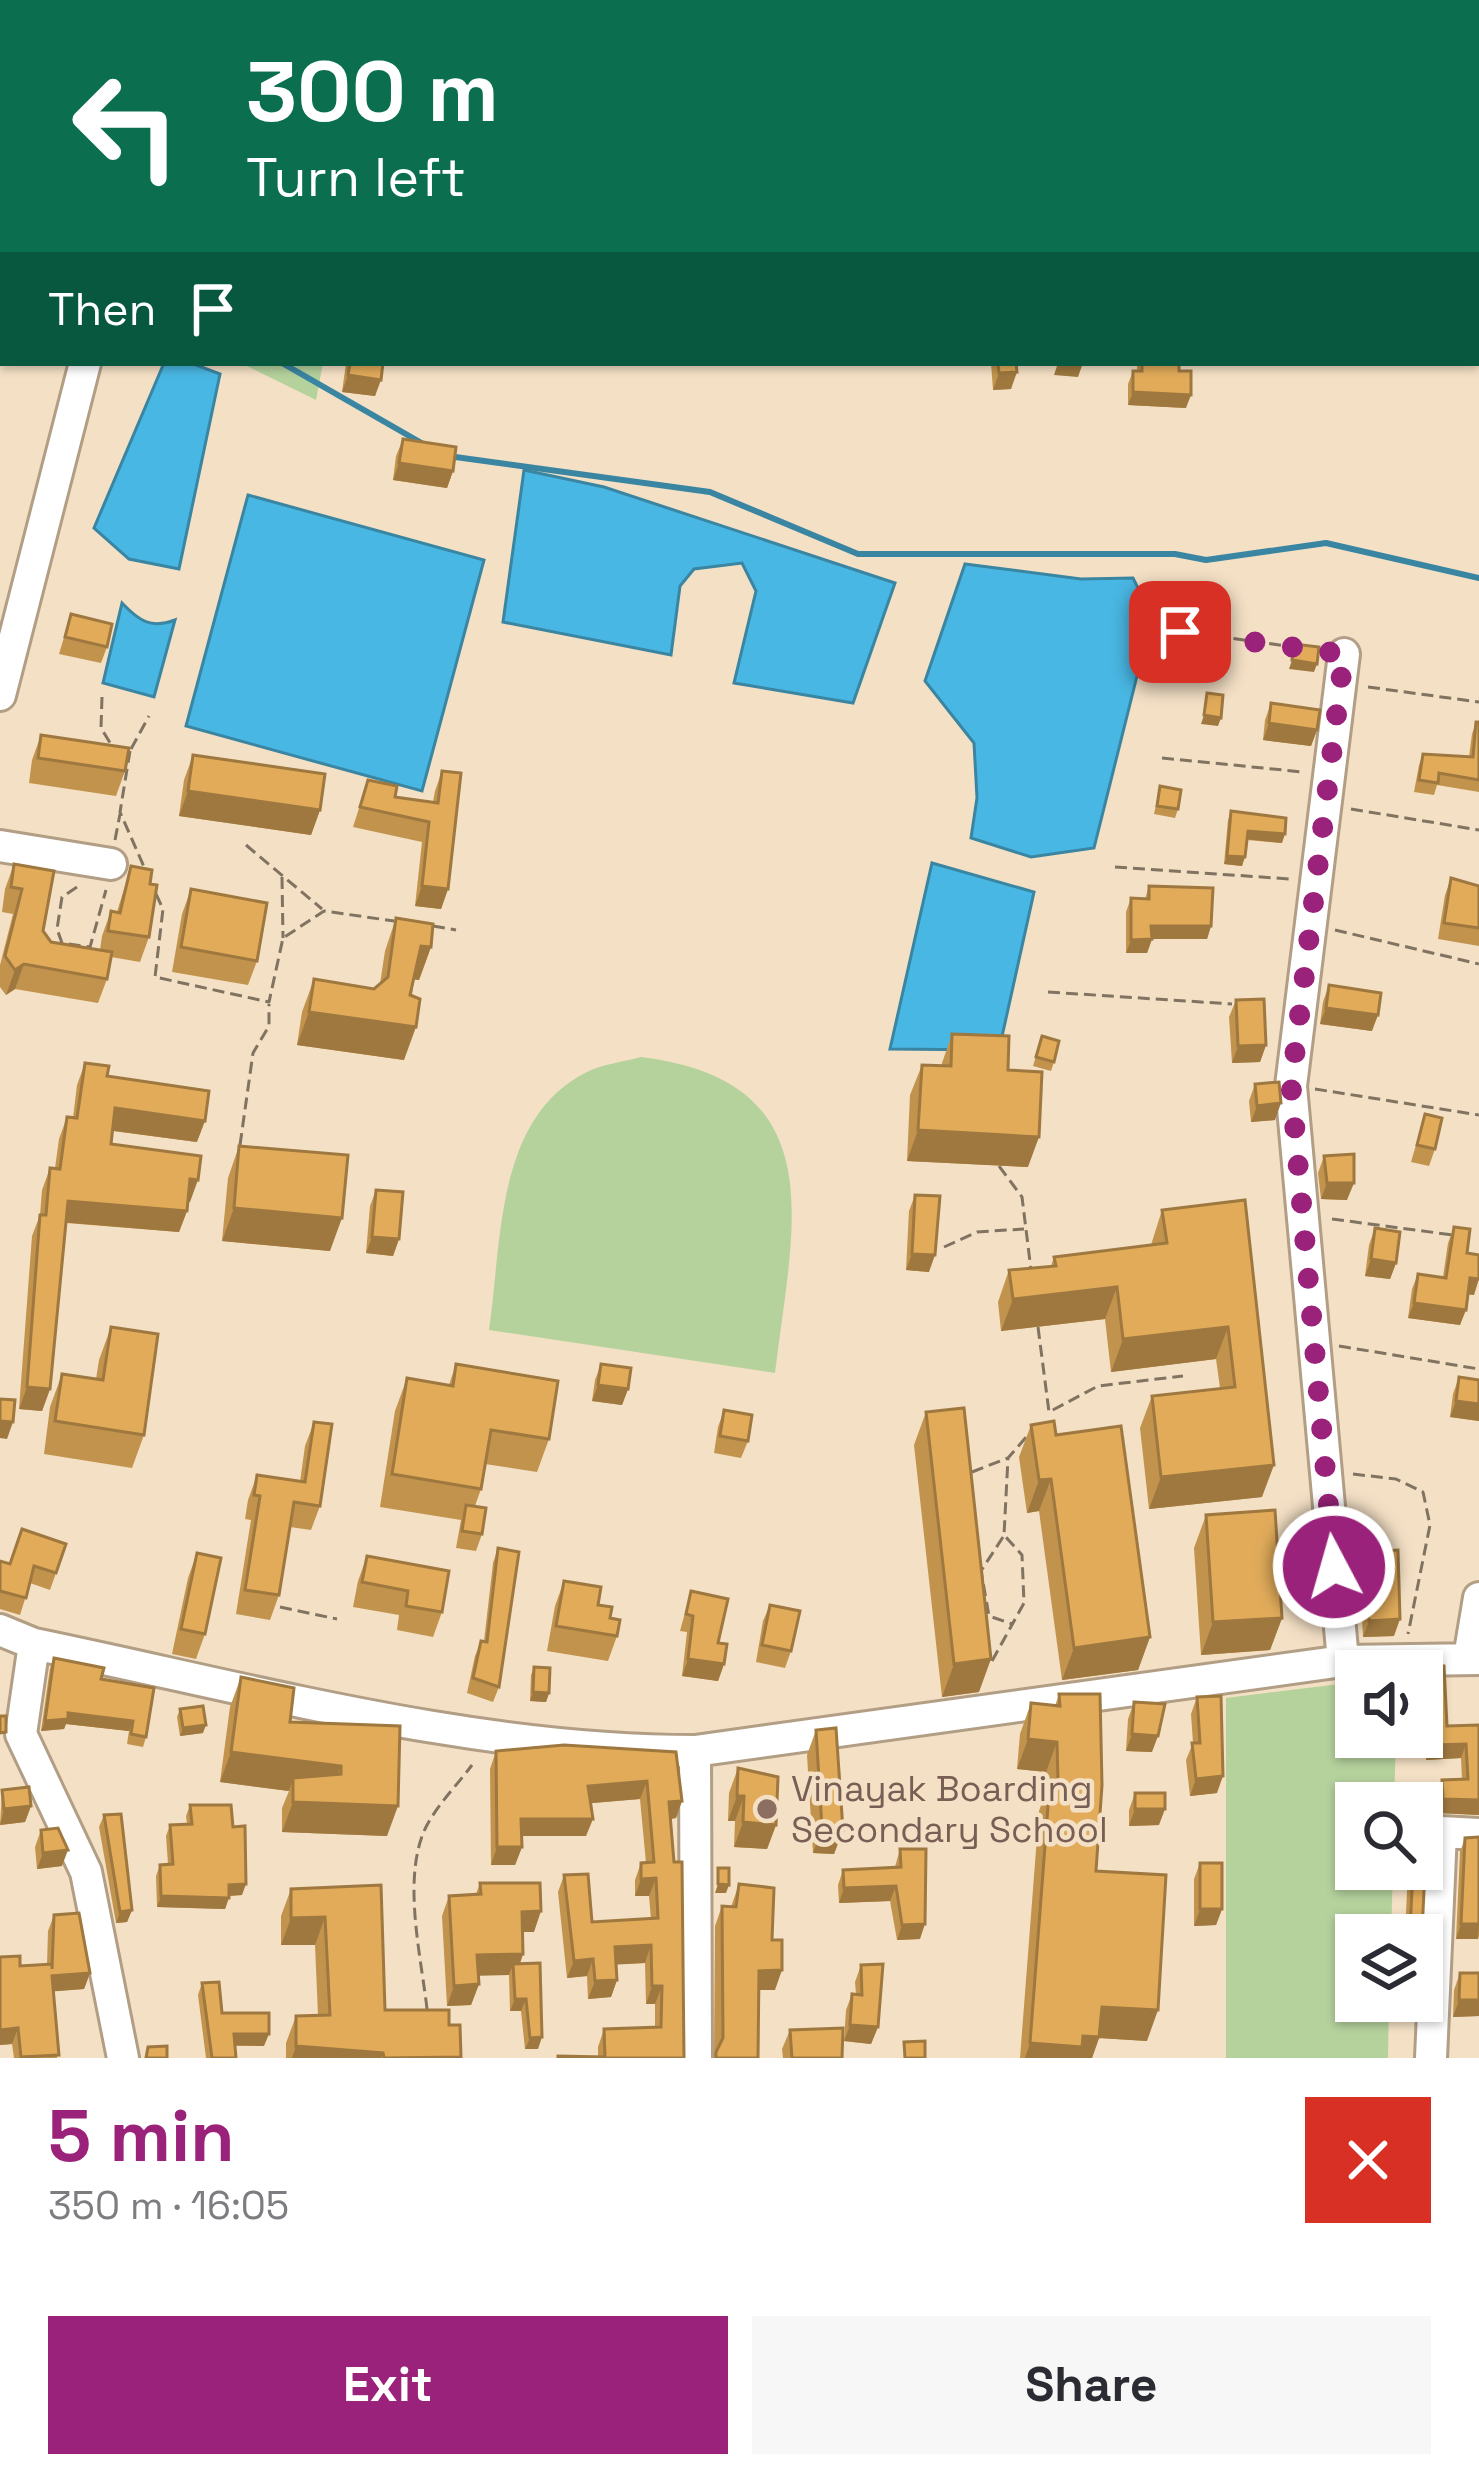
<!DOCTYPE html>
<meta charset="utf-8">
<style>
:root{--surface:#fff;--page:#f7f7f7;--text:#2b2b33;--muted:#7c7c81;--accent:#9b227b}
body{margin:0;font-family:"Space Grotesk",sans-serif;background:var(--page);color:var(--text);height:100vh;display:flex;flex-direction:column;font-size:45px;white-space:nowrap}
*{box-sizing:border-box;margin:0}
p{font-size:39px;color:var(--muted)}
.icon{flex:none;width:66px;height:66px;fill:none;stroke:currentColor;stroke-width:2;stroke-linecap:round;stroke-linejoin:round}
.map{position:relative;height:2058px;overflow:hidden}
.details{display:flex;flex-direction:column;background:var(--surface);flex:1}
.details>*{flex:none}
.banner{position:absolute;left:0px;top:0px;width:1479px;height:366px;box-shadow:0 3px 9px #0004;background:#0b6e4f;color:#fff;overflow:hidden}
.controls{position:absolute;left:1335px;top:1650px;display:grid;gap:24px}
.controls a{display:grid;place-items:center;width:108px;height:108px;border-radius:0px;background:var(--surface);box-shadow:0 3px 9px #0004;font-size:60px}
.pin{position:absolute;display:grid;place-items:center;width:102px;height:102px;color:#fff;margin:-51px;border-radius:24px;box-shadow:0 6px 18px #0006}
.me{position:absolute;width:132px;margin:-66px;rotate:354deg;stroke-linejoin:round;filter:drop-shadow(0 0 9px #0008)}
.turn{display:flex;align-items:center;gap:42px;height:252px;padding:0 48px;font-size:54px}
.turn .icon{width:156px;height:156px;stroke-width:2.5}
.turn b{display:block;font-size:84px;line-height:102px}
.then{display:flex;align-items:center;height:114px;padding:0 48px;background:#0003;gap:24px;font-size:45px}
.round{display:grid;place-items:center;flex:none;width:126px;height:126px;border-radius:0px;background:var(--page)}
.head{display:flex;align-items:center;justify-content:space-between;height:204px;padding:0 48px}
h1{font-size:72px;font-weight:700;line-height:90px;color:var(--accent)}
.action{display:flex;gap:24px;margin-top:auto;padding:24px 48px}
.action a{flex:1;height:138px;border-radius:0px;background:var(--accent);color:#fff;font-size:48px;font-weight:700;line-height:138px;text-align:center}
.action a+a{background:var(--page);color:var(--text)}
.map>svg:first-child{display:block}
</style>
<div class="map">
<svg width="1479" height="2058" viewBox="0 0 1479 2058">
<rect width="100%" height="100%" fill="#f4e0c5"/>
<path fill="#b5d29d" d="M241,363H323L316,400Z
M641,1057C837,1081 792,1228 775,1373L489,1330C502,1243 495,1117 587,1072C602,1064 624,1062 641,1057Z
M1356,1682V1737H1396L1394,1803H1356V1869H1393L1391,1935H1356V2001H1389L1388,2058H1226V1698Z"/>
<path fill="#49b7e3" stroke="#3a85a1" stroke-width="3" d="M164,363H191L220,374L179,569L129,559L94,528Z
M524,470L604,487L895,583L853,703L734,683L756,591L742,563L694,569L680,586L671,655L503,622Z
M248,495L484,560L422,791L186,726Z
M965,564L1081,579L1133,578L1152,616L1094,848L1031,857L971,838L977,798L974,743L925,681Z
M122,603C139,621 151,629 175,620L154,697L103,683Z
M932,863L1034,892L999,1050L890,1049Z"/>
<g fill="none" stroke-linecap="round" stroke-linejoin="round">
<path stroke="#3a85a1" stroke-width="6" d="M0,177L3,180
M282,363L425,445
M448,456L710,492L858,554H1175L1206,560L1326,543L1479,578"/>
<g stroke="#b19e85" stroke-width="36">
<path id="minor" d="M220,3L221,0
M861,3V0
M1168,3L1169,0
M0,695L85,363
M0,846L111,864
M0,1630L34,1644C252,1689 472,1751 695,1751L1343,1661L1479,1659
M34,1644L21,1734L86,1872L123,2058
M1469,1658L1479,1598
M1343,1661L1291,1086L1344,654
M695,1751L696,2058
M1431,2058L1441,1832L1479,1834"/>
</g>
<path stroke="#807361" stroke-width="3" stroke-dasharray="12 6" stroke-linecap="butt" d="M1180,631L1294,647
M1368,687L1479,702
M102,697L101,728L112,746
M131,749L149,716
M130,751L120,812L145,869
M1162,758L1303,772
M1351,809L1479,830
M115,840L120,814
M246,845L322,909
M1115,867L1290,879
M282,877L283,938
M77,887L62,897L57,929L62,943L90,947L106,890
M156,894L163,909L155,977L269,1002L283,938L324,911L394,921
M433,926L456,930
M1335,930L1479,964
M1048,992L1232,1004
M1315,1089L1479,1115
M240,1145L253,1053L269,1026V1004
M999,1166L1022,1197L1031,1270
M1332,1219L1453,1235
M944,1247L977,1232L1024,1229
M1038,1327L1049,1412L1098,1386L1183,1376
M1339,1346L1479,1369
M972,1472L1008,1458L1028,1435
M1353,1474L1396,1479L1423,1492L1430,1525L1408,1634
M1003,1537L981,1571L989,1616L1012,1624
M280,1607L337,1619
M992,1661L1024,1603L1022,1555L1004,1535L1008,1458
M427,2009C421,1955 401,1875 427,1825C439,1803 458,1784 472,1765"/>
<use href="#minor" stroke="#fff" stroke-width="30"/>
</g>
<path fill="#c2934d" d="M346,363H383L375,396L342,392Z
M991,363H1016L1011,389L993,390Z
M1137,363H1179L1186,408L1128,405V384L1133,371H1137Z
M403,439L453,471L447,488L393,480L396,456Z
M71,614L107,647L101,663L59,654Z
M1271,703L1317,730L1311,746L1263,740L1265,720Z
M1476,722H1479V792L1437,785L1434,795L1414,792L1419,765L1423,754L1469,757L1472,734Z
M41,735L125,771L116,796L29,783L32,760Z
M193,755L320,810L311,835L179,816L184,780Z
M442,771L448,889L441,909L415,906L422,842L353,827L368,780L395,797L433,802L435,791Z
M1160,786L1178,809L1175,818L1154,814Z
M1231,811L1282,843L1247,840L1242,866L1224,864L1228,820Z
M14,864L43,931L51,942L100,950L102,936L111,911L117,912L131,866L149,937L140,962L111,957L107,979L98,1003L15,989L6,995L0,987V965L13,914L2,912L5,889Z
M1451,878L1479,886V946L1438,939L1445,895Z
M1149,886L1211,926L1207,939H1152L1147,953H1126V912L1131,898L1145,899Z
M191,889L257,961L248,985L172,972L182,914Z
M396,918L431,947L419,980L414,979L404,1060L297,1045L302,1012L314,979L374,989L380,984L385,951Z
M1329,985L1372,1031L1320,1024L1323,1002Z
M1236,1000L1266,1045L1260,1062L1232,1063L1229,1017Z
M952,1034L1028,1167L907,1161L910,1095L922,1065L941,1066Z
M1042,1036L1054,1062L1051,1071L1033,1066Z
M85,1063L107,1076L197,1142L113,1131L111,1144L190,1202H188L187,1211L179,1232L66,1223L50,1389L42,1411L19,1409L32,1236L40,1215L42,1190L50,1168H55L59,1139L67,1117L73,1118L77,1085Z
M1255,1084L1275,1120L1251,1122L1249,1101Z
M1425,1114L1435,1149L1429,1166L1411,1162Z
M239,1146L330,1251L222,1241L228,1178Z
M1324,1156L1347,1200L1321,1199L1318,1173Z
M376,1190L399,1239L393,1256L366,1253L370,1206Z
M915,1195L929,1272L906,1270L909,1211Z
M1245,1200L1262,1497L1149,1509L1140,1428L1152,1396L1220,1388L1216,1359L1111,1372L1105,1319L1001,1331L998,1302L1009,1270L1051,1266L1054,1257L1151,1245L1162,1210Z
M1454,1227L1467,1253L1474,1295L1468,1294L1460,1325L1408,1318L1412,1289L1418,1274L1443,1277L1448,1243Z
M1375,1228L1396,1263L1390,1279L1365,1276L1369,1245Z
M111,1327L144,1435L132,1468L44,1454L50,1407L62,1374L96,1379L99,1360Z
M456,1364L549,1439L537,1472L485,1464L481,1489L475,1506L482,1534L476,1551L456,1548L461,1520L380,1507L395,1411L407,1378L449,1385Z
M601,1364L628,1389L622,1405L592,1401L595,1380Z
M1459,1377L1479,1380V1421L1450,1417L1453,1394Z
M724,1410L748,1441L741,1458L714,1453L718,1427Z
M926,1412L979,1692L942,1697L914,1445Z
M314,1422L320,1506L311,1530L290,1527L279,1595L270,1620L236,1614L251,1520L245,1519L248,1500L257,1475L300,1482L305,1446Z
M1031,1425L1150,1637L1138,1670L1062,1680L1039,1511L1027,1513L1019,1457Z
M1206,1515L1282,1618L1270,1650L1201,1655L1194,1548Z
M22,1529L56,1573L50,1590L30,1583L20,1615L0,1609V1561L10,1564Z
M498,1548L499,1687L493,1702L467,1693L475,1656L481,1641H484L493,1563Z
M1365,1552L1394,1636L1363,1637L1359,1568Z
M197,1553L205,1634L196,1659L172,1654L188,1578Z
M367,1556L442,1612L433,1637L397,1630L399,1615L353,1607L358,1581Z
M564,1581L598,1605L610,1618L617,1636L608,1661L547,1651L555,1606Z
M691,1591L718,1643L724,1664L718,1681L682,1676L687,1632L680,1631Z
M770,1605L791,1651L785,1668L756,1662L763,1621Z
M54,1658L101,1679L146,1737L143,1747L127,1744L129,1731L66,1724L64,1729L41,1731L50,1668Z
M1413,1665L1444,1666L1447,1726L1479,1725V1815L1438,1813L1437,1795L1442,1780L1462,1779L1461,1758L1426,1760L1425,1723H1422V1671H1411Z
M534,1667L549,1693L546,1702L530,1701L531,1675Z
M241,1677L290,1722L400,1726L387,1836L282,1832V1808L289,1791L220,1782L230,1707Z
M1059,1694L1096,1871L1147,2041L1099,2038L1092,2058H1020L1039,1811L1046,1791V1772L1017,1769L1020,1734L1031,1703L1055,1706Z
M1197,1697L1217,1793L1190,1796L1186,1760L1193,1743L1191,1714Z
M1134,1702L1152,1752L1126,1751L1128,1719Z
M180,1709L203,1733L180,1736L177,1717Z
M816,1730L843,1830L834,1854L813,1853L807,1755Z
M496,1751L676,1752L682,1801L676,1818L671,1819L684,2058L598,2057V2047L604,2029L655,2027V2004H646L645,1963L616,1964L617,1980L611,1997L588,1999L587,1976L567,1978L558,1892L564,1875L592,1922L651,1919L649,1896H635V1880L641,1863H646L640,1799L590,1803L586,1836H522V1847L515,1865H491L490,1769Z
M738,1768L776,1825L767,1849L734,1847L735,1821H728L729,1793Z
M2,1790L31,1806L25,1822L0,1825Z
M1135,1793L1159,1825L1129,1826V1810Z
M190,1805L242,1895L229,1896L225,1909L157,1907L156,1876L160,1865L168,1864L166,1836L170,1825L187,1824L186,1816Z
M104,1815L132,1910L127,1922L116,1923L99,1827Z
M41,1830L62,1866L37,1869L35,1847Z
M1479,1837V1936L1478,1939H1456L1460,1852L1465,1838Z
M900,1849L920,1939L897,1940L890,1901L839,1903L838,1885L843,1870L895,1867Z
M1200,1863L1222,1909L1216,1925L1194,1926V1879Z
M1408,1869H1422L1421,1935H1405Z
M480,1883L534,1932H522L523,1954L520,1964L538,2049H525L521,2011H510L509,1975H479V1984L471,2005L447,2006L442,1916L449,1896L476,1894Z
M739,1884L772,1940L775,1990H759L758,2058H714L715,1926L722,1906L731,1907Z
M381,1885L385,2010L449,2025L460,2058H286V2043L296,2016L318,2015L315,1945H281V1916L291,1889Z
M54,1915L90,1973L84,1989L54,1991L57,2058H14L12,2044L0,2045V1957L20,1966L47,1965L48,1931Z
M861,1965L878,2027L871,2044L844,2041L846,2010L852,1994H856L855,1982Z
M1460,1973H1479V2016L1453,2017L1454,1990Z
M202,1983L222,2013L264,2046H235L236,2058H206L198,1995Z
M790,2030L842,2058H783L782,2049Z"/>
<path fill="#9e783f" d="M1058,363H1083L1078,377L1054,375Z
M1017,372L1011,389L993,390L999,373Z
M348,375L381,380L375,396L342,392Z
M1133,392L1191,395L1186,408L1128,405Z
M399,463L453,471L447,488L393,480Z
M1292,660L1317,664L1314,672L1289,669Z
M1204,715L1221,718L1218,726L1201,724Z
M1269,723L1317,730L1311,746L1263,740Z
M188,791L320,810L311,835L179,816Z
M1248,831L1285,834L1282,843L1245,839Z
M1227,856L1245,857L1242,866L1224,864Z
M422,886L448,889L441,909L415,906Z
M1151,926H1211L1207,939H1147Z
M1152,939L1147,953H1126L1131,940Z
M421,946L431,947L419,980L409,979Z
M24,964L15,989L6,995L15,970Z
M1326,1008L1378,1015L1372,1031L1320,1024Z
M309,1012L416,1027L404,1060L297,1045Z
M1266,1045L1260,1062L1232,1063L1238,1046Z
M1281,1103L1275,1120L1251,1122L1257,1106Z
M115,1108L205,1121L197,1142L107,1130Z
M918,1130L1039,1137L1028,1167L907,1161Z
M190,1179L198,1180L190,1202L182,1201Z
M1327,1183H1354L1347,1200L1321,1199Z
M68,1201L187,1211L179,1232L60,1222Z
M234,1208L342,1218L330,1251L222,1241Z
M372,1237L399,1239L393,1256L366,1253Z
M912,1254L935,1255L929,1272L906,1270Z
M1371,1259L1396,1263L1390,1279L1365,1276Z
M1470,1278L1479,1279L1474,1295L1464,1294Z
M1117,1287L1105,1319L1001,1331L1013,1299Z
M1414,1303L1466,1310L1460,1325L1408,1318Z
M1228,1327L1216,1359L1111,1372L1123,1339Z
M598,1385L628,1389L622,1405L592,1401Z
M27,1387L50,1389L42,1411L19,1409Z
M1456,1401L1479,1404V1421L1450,1417Z
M0,1421L13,1422L7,1439L0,1438Z
M1274,1465L1262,1497L1149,1509L1161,1477Z
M1051,1479L1039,1511L1027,1513L1039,1480Z
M1282,1618L1270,1650L1201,1655L1213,1622Z
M1400,1619L1394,1636L1363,1637L1369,1621Z
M1150,1637L1138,1670L1062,1680L1074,1648Z
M688,1659L724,1664L718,1681L682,1676Z
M991,1659L979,1692L942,1697L954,1664Z
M533,1692L549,1693L546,1702L530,1701Z
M1422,1708H1430L1425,1723H1422Z
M68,1713L133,1721L129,1731L66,1724L64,1729L41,1731L45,1721Z
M206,1725L203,1733L180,1736L183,1728Z
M1132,1734L1158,1736L1152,1752L1126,1751Z
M1028,1739L1057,1742L1046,1772L1017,1769Z
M1466,1744L1461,1758L1426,1760L1432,1745Z
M231,1752L341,1766L330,1796L293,1778L289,1791L220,1782Z
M1223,1776L1217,1793L1190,1796L1196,1779Z
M647,1781L640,1799L582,1804L588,1786Z
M737,1796H744L735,1821H728Z
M1443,1799L1479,1800V1815L1438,1813Z
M682,1801L676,1818L663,1820L669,1802Z
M293,1802L398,1806L387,1836L282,1832Z
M31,1806L25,1822L0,1825L4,1809Z
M1135,1809H1165L1159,1825L1129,1826Z
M521,1819H593L586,1836H515Z
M743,1822L776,1825L767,1849L734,1847Z
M822,1828L843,1830L834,1854L813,1853Z
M497,1847H522L515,1865H491Z
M68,1850L62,1866L37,1869L43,1853Z
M656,1878L649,1896H635L641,1879Z
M246,1884L242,1895L225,1896L229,1885Z
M718,1884L729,1885L726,1893H715Z
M896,1886L890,1901L839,1903L844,1888Z
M161,1896L229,1898L225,1909L157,1907Z
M1200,1909H1222L1216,1925L1194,1926Z
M132,1910L127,1922L116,1923L120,1912Z
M541,1911L534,1932H514L522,1912Z
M325,1917L315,1945H281L291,1918Z
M925,1924L920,1939L897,1940L902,1925Z
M1461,1924H1479L1478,1939H1456Z
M651,1945L645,1963L609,1965L615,1947Z
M523,1954L516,1974L513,1964L509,1975L470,1976L477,1955Z
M593,1959L587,1976L567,1978L574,1961Z
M782,1970L775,1990H752L759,1971Z
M90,1973L84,1989L46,1992L52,1976Z
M617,1980L611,1997L588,1999L595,1981Z
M479,1984L471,2005L447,2006L454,1986Z
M652,1986H662L655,2004H646Z
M515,1999H526L521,2011H510Z
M1459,2000H1479V2016L1453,2017Z
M1102,2007L1158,2010L1147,2041L1099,2038L1092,2058H1025L1030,2043L1083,2036Z
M850,2025L878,2027L871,2044L844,2041Z
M18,2028L12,2044L0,2045V2030Z
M234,2034H269L264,2046L230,2045Z
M542,2037L538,2049H525L530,2038Z
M296,2046L383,2053L381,2058H292Z"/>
<path fill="#e1ab5a" stroke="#9e783f" stroke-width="3" d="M185,0H201V3H185Z
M259,0H367V3H258Z
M813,0H852L853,1V3H813Z
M1110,0H1129L1142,3H1109Z
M350,363H383L381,380L348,375Z
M998,363H1016L1017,372L999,373Z
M1142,363H1179V371H1191V395L1133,392V371H1142Z
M403,439L456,447L453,471L399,463Z
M71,614L112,624L107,647L65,637Z
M1294,644L1319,647L1317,664L1292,660Z
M1207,693L1223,695L1221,718L1204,715Z
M1271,703L1320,710L1317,730L1269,723Z
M1476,722H1479V780L1439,773L1438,783L1419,780L1423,754L1473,757Z
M41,735L129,748L125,771L38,758Z
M193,755L325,774L320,810L188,791Z
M442,771L461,773L448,889L422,886L429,822L360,807L368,780L397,786L395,797L438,803Z
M1160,786L1181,790L1178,809L1157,806Z
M1231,811L1286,818L1285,834L1248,831L1245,857L1227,856Z
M14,864L54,871L43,931L51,942L112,952L107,979L24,964L15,970L5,956L22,889L11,887Z
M131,866L152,870L150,884L157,885L149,937L108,931L111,911L120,913Z
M1451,878L1479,886V928L1444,923Z
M1149,886L1213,888L1211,926H1151L1152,939L1131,940V898L1149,899Z
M191,889L267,903L257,961L181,947Z
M396,918L433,924L431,947L421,946L410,995L420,999L416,1027L309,1012L314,979L374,989L388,977Z
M1329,985L1381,993L1378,1015L1326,1008Z
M1264,999L1266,1045L1238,1046L1236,1000Z
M952,1034L1009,1036L1008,1070L1042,1072L1039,1137L918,1130L922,1065L951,1066Z
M1042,1036L1059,1041L1054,1062L1036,1057Z
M85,1063L109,1066L107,1076L209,1091L205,1121L115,1108L111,1144L201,1156L198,1180L190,1179L187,1211L68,1201L50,1389L27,1387L40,1215H46L50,1168L60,1169L67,1117L77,1118Z
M1279,1082L1281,1103L1257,1106L1255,1084Z
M1425,1114L1442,1118L1435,1149L1417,1145Z
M239,1146L348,1155L342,1218L234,1208Z
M1354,1154V1183H1327L1324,1156Z
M376,1190L403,1192L399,1239L372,1237Z
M915,1195L940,1196L935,1255L912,1254Z
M1245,1200L1274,1465L1161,1477L1152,1396L1235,1387L1228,1327L1123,1339L1117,1287L1013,1299L1009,1270L1056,1266L1054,1257L1167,1243L1162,1210Z
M1454,1227L1470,1229L1467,1253L1479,1255V1279L1470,1278L1466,1310L1414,1303L1418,1274L1446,1278Z
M1375,1228L1400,1232L1396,1263L1371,1259Z
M111,1327L158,1334L144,1435L55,1421L62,1374L103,1380Z
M456,1364L558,1381L549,1439L491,1430L481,1489L392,1474L407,1378L453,1386Z
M601,1364L631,1368L628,1389L598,1385Z
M1459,1377L1479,1380V1404L1456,1401Z
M0,1399L15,1400L13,1422L0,1421Z
M964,1408L991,1659L954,1664L926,1412Z
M724,1410L752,1415L748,1441L720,1436Z
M1054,1421L1056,1435L1121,1426L1150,1637L1074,1648L1051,1479L1039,1480L1031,1425Z
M314,1422L332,1424L320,1506L294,1502L279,1595L245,1590L260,1496L254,1495L257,1475L305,1482Z
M466,1505L486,1508L482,1534L462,1531Z
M1275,1510L1282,1618L1213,1622L1206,1515Z
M22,1529L66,1544L56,1573L34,1566L26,1598L0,1591V1561L10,1564Z
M498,1548L519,1552L499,1687L473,1678L481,1641L487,1642Z
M1398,1550L1400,1619L1369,1621L1365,1552Z
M197,1553L221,1558L205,1634L181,1629Z
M367,1556L449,1571L442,1612L406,1606L408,1591L362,1582Z
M564,1581L601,1587L598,1605L612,1607L610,1618L620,1620L617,1636L556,1626Z
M691,1591L728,1599L718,1643L727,1644L724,1664L688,1659L693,1616L686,1614Z
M770,1605L800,1611L791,1651L762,1645Z
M54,1658L104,1668L101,1679L154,1688L146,1737L131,1734L133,1721L68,1713V1719L45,1721Z
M1413,1665L1444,1666L1447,1726L1479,1725V1800L1443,1799L1442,1780L1468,1779L1466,1744L1432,1745L1430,1708H1422V1671H1413Z
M534,1667L550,1668L549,1693L533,1692Z
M241,1677L294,1688L290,1722L400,1726L398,1806L293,1802V1778L341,1774V1766L231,1752Z
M1059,1694H1100L1102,1785L1096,1871L1166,1875L1158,2010L1102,2007L1099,2037L1083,2036L1082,2047L1030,2043L1050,1780L1058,1781L1057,1742L1028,1739L1031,1703L1060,1706Z
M1221,1696L1223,1776L1196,1779L1192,1743H1200L1197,1697Z
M1134,1702L1165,1704L1158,1736L1132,1734Z
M203,1706L206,1725L183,1728L180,1709Z
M0,1716H6V1732L0,1733Z
M836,1728L843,1830L822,1828L816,1730Z
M564,1745L676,1752L682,1801L669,1802L674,1862H682L684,2058H558V2056L605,2057L604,2029L661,2027L662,1986H652L651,1945L615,1947L617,1980L595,1981L593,1959L574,1961L564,1875L588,1874L592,1922L658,1918L656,1878L641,1879V1863L654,1862L647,1781L588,1786L593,1819H521L522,1847H497L496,1751Z
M738,1768L778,1777L776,1825L743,1822L744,1796H737Z
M29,1787L31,1806L4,1809L2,1790Z
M1135,1793H1165V1809H1135Z
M190,1805H231L233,1827L245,1826L246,1884L229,1885V1898L161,1896L160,1865L173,1864L170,1825L192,1824Z
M121,1814L132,1910L120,1912L104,1815Z
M58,1828L68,1850L43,1853L41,1830Z
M1422,1829H1427L1422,1932L1410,1931L1413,1869H1422Z
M1479,1837V1924H1461L1465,1838Z
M900,1849H926L925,1924L902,1925L896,1886L844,1888L843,1870L901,1867Z
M1200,1863H1222V1909H1200Z
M718,1868H729V1885L718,1884Z
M480,1883H540L541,1911L522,1912L523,1954L477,1955L479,1984L454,1986L449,1896L481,1894Z
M739,1884L774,1888L772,1940H782V1970L759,1971L758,2058H716V2052L723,2038L722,1906L736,1907Z
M381,1885L385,2010H449V2025H460L461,2057L384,2058L383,2053L296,2046V2016L330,2015L325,1917L291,1918V1889Z
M79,1913L90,1973L52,1976L59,2055L21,2057L18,2028L0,2030V1957L20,1956V1966L52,1964V1969L54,1915Z
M540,1963L542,2037L530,2038L526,1999H515L513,1964Z
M883,1964L878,2027L850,2025L852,1994L862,1995L861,1965Z
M1460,1973H1479V2000H1459Z
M219,1982L222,2013H269V2034H234L236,2058H212L202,1983Z
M843,2028L842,2058H792L790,2030Z
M925,2041V2058H905L904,2042Z
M167,2046V2058H146L148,2047Z"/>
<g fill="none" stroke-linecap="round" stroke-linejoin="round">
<path stroke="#9b227b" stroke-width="21" stroke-dasharray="0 37.8" d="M1180,632L1344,654L1291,1085L1334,1567"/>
</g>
<circle fill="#8d6e63" stroke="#f4e0c5" stroke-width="4.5" cx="767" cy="1809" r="12"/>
<g text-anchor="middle" stroke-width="9" stroke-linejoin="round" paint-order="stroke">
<g font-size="36" fill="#785e54" stroke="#f4e0c5" text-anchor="start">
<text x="791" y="1801">Vinayak Boarding<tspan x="791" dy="41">Secondary School</tspan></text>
</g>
</g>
</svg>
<div class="controls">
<a><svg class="icon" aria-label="sound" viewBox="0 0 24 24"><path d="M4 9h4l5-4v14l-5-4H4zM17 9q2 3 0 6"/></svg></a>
<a><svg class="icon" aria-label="search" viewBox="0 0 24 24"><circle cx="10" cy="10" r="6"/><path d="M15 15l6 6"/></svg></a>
<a><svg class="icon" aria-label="layers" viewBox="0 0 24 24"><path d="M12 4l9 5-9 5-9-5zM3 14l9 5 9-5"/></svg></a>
</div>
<div class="pin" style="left:1180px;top:632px;background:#d93025"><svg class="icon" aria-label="arrive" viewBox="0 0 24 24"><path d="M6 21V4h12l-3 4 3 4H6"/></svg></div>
<svg class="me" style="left:1334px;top:1567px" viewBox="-20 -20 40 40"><circle r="17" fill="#9b227b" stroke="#fff" stroke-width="3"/><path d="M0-11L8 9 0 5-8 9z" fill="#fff"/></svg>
<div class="banner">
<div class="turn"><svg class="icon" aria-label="left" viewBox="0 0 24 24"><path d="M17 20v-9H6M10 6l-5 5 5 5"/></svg><div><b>300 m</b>Turn left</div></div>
<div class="then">Then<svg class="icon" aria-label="arrive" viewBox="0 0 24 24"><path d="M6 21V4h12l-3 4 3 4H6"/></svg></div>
</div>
</div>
<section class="details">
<div class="head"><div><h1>5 min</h1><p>350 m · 16:05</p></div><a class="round" style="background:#d93025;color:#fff"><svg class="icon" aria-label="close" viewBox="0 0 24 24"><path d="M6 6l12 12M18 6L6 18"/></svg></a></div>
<div class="action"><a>Exit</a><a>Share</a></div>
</section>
